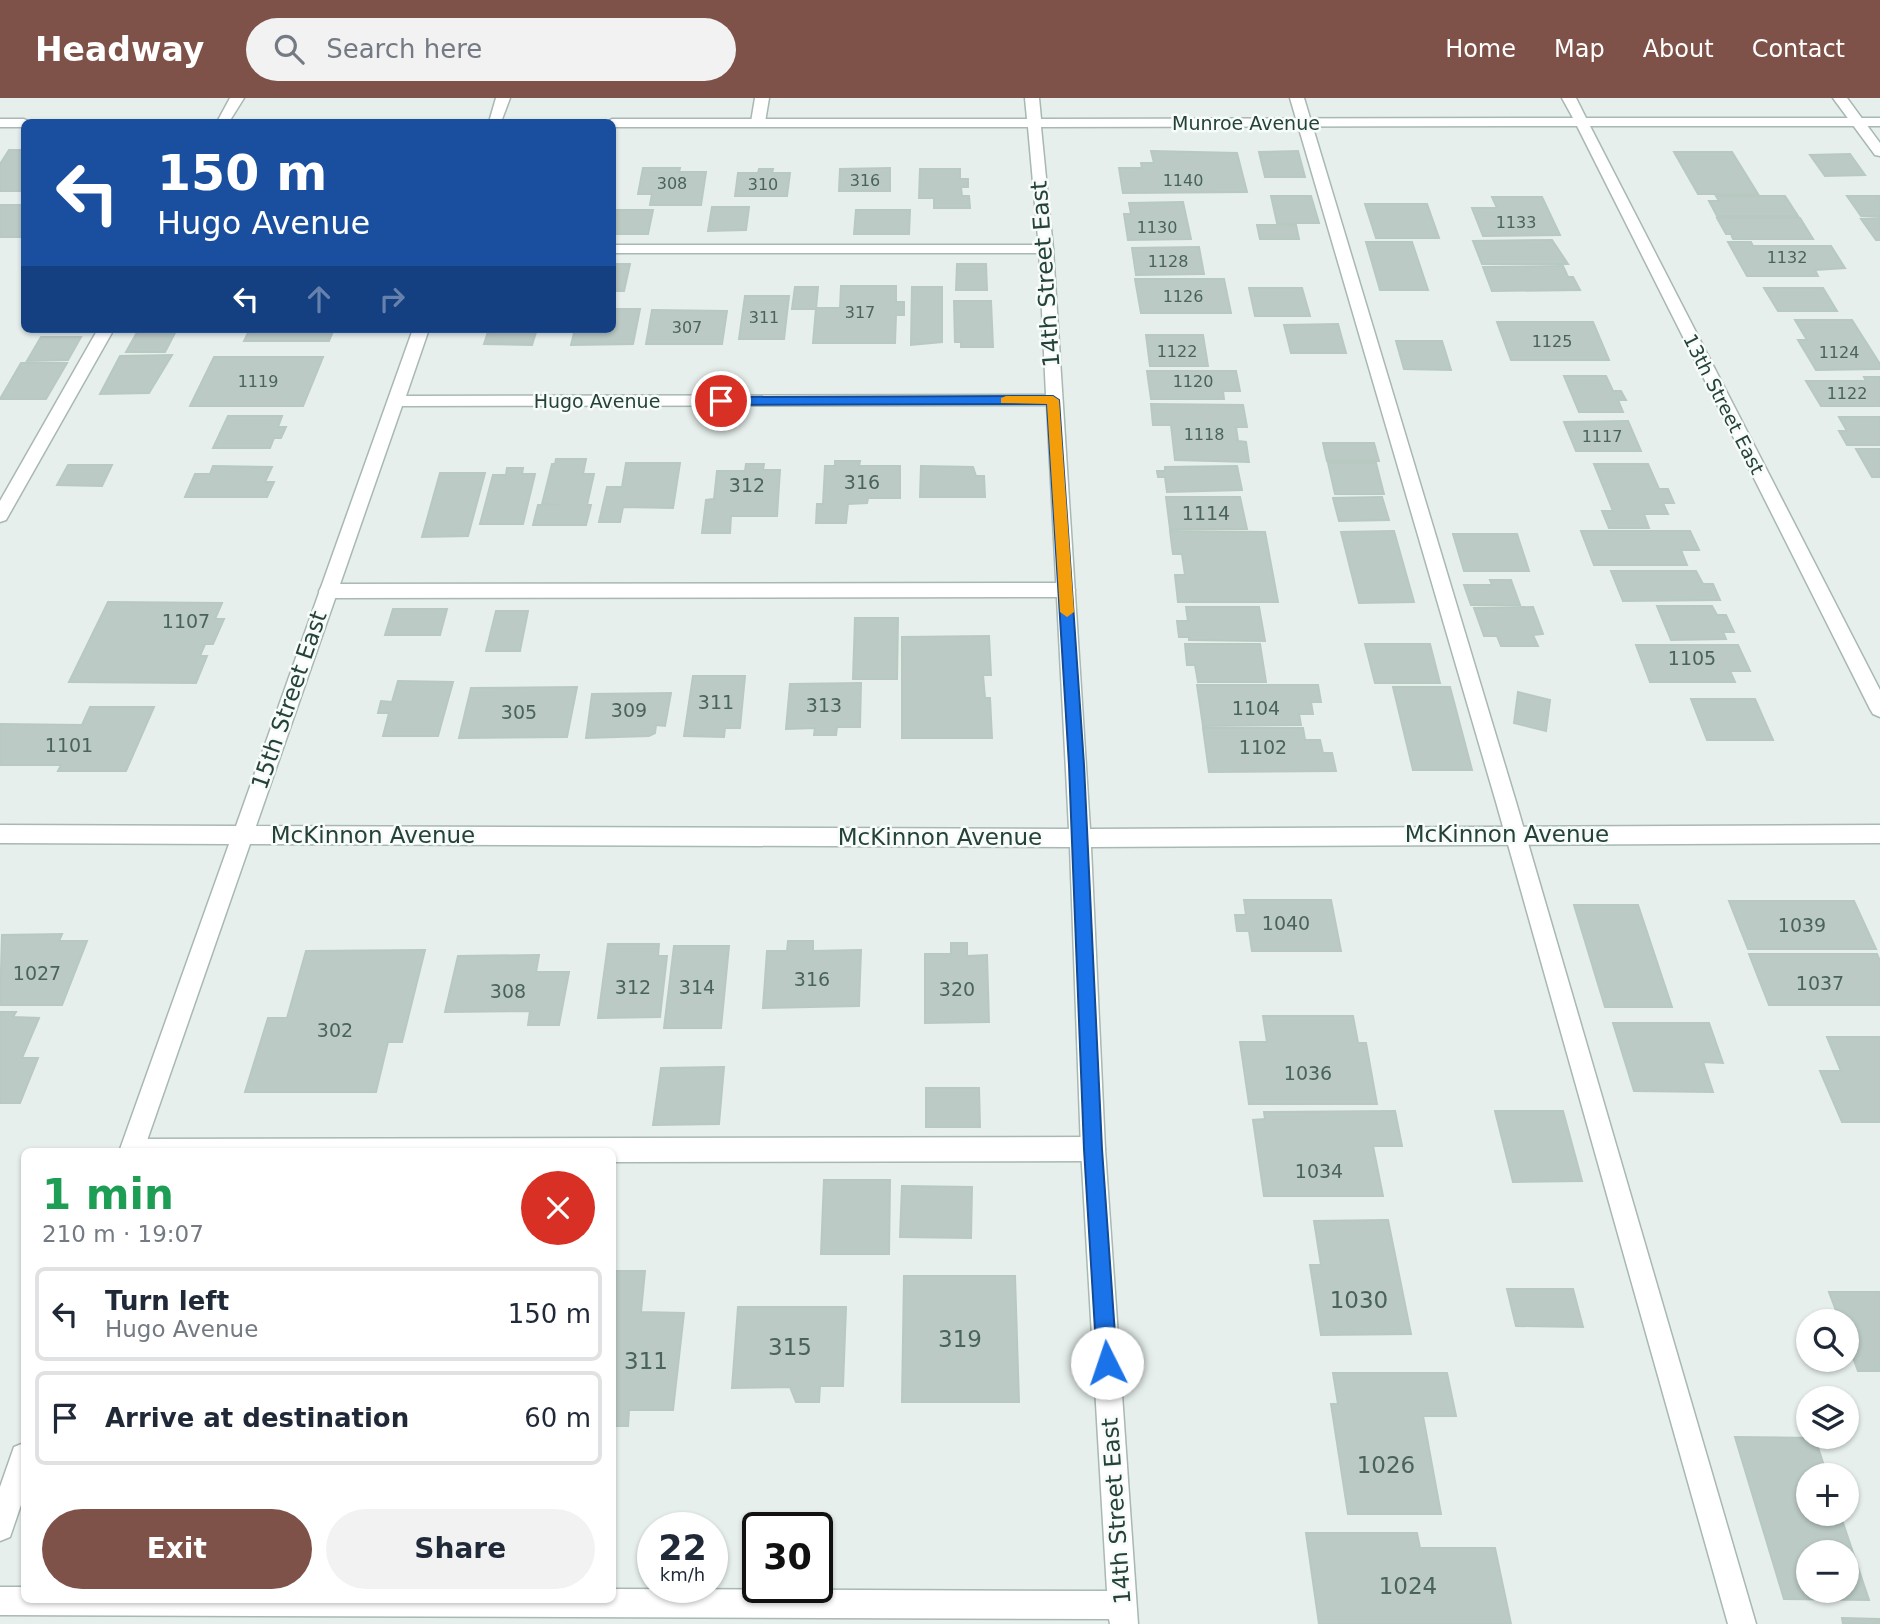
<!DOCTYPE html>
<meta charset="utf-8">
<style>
:root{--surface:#fff;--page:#f2f2f3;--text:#1f2937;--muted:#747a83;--line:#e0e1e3;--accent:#7f5249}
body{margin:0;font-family:"DejaVu Sans",sans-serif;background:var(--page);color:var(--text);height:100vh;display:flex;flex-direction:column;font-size:26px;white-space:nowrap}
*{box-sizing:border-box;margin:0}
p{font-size:23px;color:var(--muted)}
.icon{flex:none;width:38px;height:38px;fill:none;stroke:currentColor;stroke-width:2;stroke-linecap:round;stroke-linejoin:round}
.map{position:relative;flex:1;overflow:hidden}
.panel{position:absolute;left:21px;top:1050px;width:595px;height:455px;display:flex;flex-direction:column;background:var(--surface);border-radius:10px;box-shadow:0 2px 5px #0004}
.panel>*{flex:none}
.hud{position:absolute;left:21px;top:21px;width:595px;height:214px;border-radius:10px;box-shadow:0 2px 5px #0004;background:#1a4fa0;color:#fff;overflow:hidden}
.buttons{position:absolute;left:1796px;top:1211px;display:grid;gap:14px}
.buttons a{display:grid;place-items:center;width:63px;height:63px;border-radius:50%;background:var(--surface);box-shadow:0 2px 5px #0004;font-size:35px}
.speed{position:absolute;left:637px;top:1414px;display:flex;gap:14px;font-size:35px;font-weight:700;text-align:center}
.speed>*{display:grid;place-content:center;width:91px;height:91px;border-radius:50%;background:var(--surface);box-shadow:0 2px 5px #0004;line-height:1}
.speed small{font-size:18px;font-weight:400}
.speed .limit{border:4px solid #111;border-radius:10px;background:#fff;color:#111}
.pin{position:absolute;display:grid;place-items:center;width:60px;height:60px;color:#fff;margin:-30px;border:4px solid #fff;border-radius:50%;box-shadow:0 2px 7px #0007}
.me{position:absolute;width:77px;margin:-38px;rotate:356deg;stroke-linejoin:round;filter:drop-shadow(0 0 5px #0008)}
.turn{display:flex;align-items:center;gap:24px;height:147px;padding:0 21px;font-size:32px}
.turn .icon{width:91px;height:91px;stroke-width:2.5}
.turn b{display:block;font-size:49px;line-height:60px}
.lanes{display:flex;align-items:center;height:66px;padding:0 21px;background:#0003;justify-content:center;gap:35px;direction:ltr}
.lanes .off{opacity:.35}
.round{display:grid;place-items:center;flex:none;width:74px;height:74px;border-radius:37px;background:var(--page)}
.overview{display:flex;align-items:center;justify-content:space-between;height:119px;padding:0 21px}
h1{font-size:42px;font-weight:700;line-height:52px;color:#1e9e55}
.action{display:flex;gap:14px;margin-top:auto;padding:14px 21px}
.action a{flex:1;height:80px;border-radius:42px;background:var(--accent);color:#fff;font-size:28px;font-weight:700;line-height:80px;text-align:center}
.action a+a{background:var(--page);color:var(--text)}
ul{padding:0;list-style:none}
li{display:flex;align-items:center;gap:21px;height:94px;margin:0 14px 10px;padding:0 7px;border:4px solid var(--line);border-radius:10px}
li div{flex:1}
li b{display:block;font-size:26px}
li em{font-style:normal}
header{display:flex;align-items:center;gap:42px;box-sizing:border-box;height:98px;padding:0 35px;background:var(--accent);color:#fff}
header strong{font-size:33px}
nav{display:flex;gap:38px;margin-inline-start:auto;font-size:24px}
.search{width:490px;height:63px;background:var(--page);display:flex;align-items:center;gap:18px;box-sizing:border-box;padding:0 24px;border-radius:38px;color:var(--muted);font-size:26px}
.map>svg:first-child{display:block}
</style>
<header>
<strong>Headway</strong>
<div class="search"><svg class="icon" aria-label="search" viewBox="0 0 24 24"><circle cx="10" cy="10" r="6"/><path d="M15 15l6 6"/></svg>Search here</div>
<nav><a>Home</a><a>Map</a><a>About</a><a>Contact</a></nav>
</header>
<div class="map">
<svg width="1880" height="1526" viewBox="0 0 1880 1526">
<rect width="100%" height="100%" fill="#e6efeb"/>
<path fill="#bbcac4" stroke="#b8c9c2" stroke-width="2" fill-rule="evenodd" d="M9,52H24V93H0V66Z
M1151,53L1237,55L1247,94L1123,95L1119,70H1142L1141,65H1154Z
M1298,53L1305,79H1265L1259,54Z
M1674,54H1732L1758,96H1698Z
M1850,56L1865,77L1825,78L1810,57Z
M643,70H680L679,74H706L701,107H650L652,96H638Z
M890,70V93H839L840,71Z
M759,71H773L772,75H790L787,98H735L738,75H758Z
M920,71H960V81H968V89H961L962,98H969L970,110H934V100H919Z
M1271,98H1311L1319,125H1277Z
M1716,98H1785L1798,118H1717L1709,103H1719Z
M1847,98H1880V118H1861Z
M1492,99H1542L1560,137L1483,138L1472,110H1497Z
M1183,104L1191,141L1128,142L1124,116H1131L1129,105Z
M1365,106H1427L1439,140H1376Z
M0,107H24V139H0Z
M712,109H749L746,132L708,133Z
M615,112H653L648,136H612Z
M856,112H910L909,136H854Z
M1717,120H1800L1813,141H1733L1731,136H1726Z
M1880,120V142H1876L1861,121Z
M1257,127H1296L1299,141H1260Z
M1552,142L1568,166H1482L1473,143Z
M1366,144H1412L1428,192H1380Z
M1728,144H1751L1753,148H1831L1845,170L1815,172L1818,178H1747Z
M1199,149L1204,176L1136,177L1132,150Z
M612,166H630L624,193H612Z
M957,166H986L987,192H956Z
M1563,168L1568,179H1573L1580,192L1492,193L1483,169Z
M1135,181H1224L1231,215H1141Z
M841,188H896V204H904V217H896L895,245H813L816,210H840Z
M795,189H818L816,211H792Z
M912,189H942V244L911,247Z
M1249,190H1302L1310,218H1255Z
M1764,190H1823L1837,213H1778Z
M745,198H789L784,241H739Z
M954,203H991L993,249H961V244H955Z
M612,211H640L633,246L571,247L575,231H612Z
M652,212L727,213L722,246H646Z
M1795,222H1852L1880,266V271L1816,272L1798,242H1807Z
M1497,224H1593L1609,262H1511Z
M1338,226L1346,255H1291L1284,227Z
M139,231H177L165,254H126Z
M250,231H334L329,243H244Z
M489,231H537L532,247L484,246Z
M1146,237H1203L1208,268H1150Z
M41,239H81L68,262L27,263Z
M1396,243H1442L1451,272L1404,271Z
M172,257L149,295L100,296L120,258Z
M214,259H323L303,308H190Z
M21,265H67L46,301H0Z
M1147,273H1236L1240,293H1223L1224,301H1151Z
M1564,278H1606L1613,293H1621L1626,302H1618L1623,314H1579Z
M1864,279H1880V308H1821L1806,283H1866Z
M1151,306L1243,307L1247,329H1236L1238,343L1246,344L1249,364L1175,362L1171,327H1153Z
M228,318H282L278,329H286L281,340H274L270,350H213Z
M1839,319H1880V347H1847L1839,333H1847Z
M1628,323L1641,353H1576L1564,324Z
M1323,345H1374L1379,363H1327Z
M1856,351H1880V379H1872Z
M556,361H586L583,376H594L587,407H591L586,427H533L538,407H560L542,406L552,366H555Z
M835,363H860L859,368H900V400H868L867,405L848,406L846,425H816L817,406H823L825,368H835Z
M626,365H680L673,410L623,409L620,424H599L607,389H622Z
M1328,365H1376L1384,396H1335Z
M746,366H764L763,372H780L777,418H731L730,435H702L706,402L714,401L717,373H745Z
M1594,366H1648L1659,391H1668L1674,405H1663L1668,416H1644L1649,430H1609L1602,413H1613Z
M68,367H112L102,388L57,387Z
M213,368L272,369L265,384H274L267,399H185L195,376H210Z
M921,368L973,369L976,378H984L985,399H920Z
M1237,368L1242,392L1167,394L1165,379H1158L1157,373H1165V369Z
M507,370H523L522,376H535L523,426H480L493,377H506Z
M440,375H485L468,438L422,439Z
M1166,399H1240L1247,431H1170Z
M1382,399L1389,422L1339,423L1333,400Z
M1170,433L1265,434L1278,504H1178L1175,477H1185L1182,456H1173Z
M1394,433L1414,504L1359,505L1341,434Z
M1581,433H1690L1699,452H1681L1687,467H1594Z
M1453,436H1517L1529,473H1464Z
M1611,473H1696L1703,486H1713L1720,502L1623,503Z
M1490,482H1511L1520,507H1471L1464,487H1492Z
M108,504L222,505L215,521H224L213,546H205L200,558H207L196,585L69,584Z
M1657,508H1712L1717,517H1726L1734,534H1723L1726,541L1671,542Z
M1186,509H1259L1265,543L1189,542V539H1179L1177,523H1188Z
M1533,509L1543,536L1533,537L1538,548H1501L1497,538H1484L1474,510Z
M393,511H447L440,537H385Z
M496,513H528L520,553H486Z
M855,520H898L897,581H853Z
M989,538L991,577H983L985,600H990L992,640H902V539Z
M1185,546H1260L1266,584H1198L1195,567H1187Z
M1365,546H1430L1440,585H1375Z
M1636,547H1738L1750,573H1730L1735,584H1650Z
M693,578H745L740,630H725L724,639L684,638Z
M398,583L453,584L438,638H383L389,615H378L381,603L392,604Z
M861,585L860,629H837L836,637H814L815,630L786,631L790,586Z
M1197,587H1318L1321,604H1311L1313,616H1299L1301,627L1203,628Z
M577,589L567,639L459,640L471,590Z
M1393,589H1450L1472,672H1413Z
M1518,594L1550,602L1546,633L1514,625Z
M671,595L665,628L656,627L655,635L649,638L586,640L592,596Z
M1691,601H1755L1773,642H1707Z
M90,609H154L126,673H58L61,667H0V626L82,627Z
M1203,630H1303L1305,642H1320L1323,655H1332L1336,673L1209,674Z
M1244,802H1331L1341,853H1252L1249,833H1237L1235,817H1246Z
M1729,803H1854L1876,851H1748Z
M1574,807H1638L1672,909H1605Z
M62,836L59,843H87L62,907H0L2,837Z
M788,843H813V853L861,852L859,908L763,910L767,853H787Z
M951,845H967V858L987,857L989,924L925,925V856H951Z
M608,846H659L658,858H667L660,919L598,920Z
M674,848H729L721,930H664Z
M425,852L402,944H388L376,994H245L268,920H287L306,853Z
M1749,856H1877L1880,863V907H1769Z
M539,857L536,874H569L559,927H528L530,913L445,914L458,858Z
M0,914H16L13,919L39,920L22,960H38L20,1005H0Z
M1263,918H1353L1358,945H1366L1377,1006H1249L1240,944H1267Z
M1613,925H1709L1723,965L1703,964L1713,994L1634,993Z
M1827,939H1880V1024H1842L1820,973H1841Z
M724,969L719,1026L653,1027L661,970Z
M926,990H979L980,1029H926Z
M1395,1013L1402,1048H1373L1383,1098H1264L1253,1022L1265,1021L1264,1014Z
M1495,1013H1563L1582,1083L1513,1084Z
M824,1082H890L889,1156H821Z
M902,1088L972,1089L971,1140L900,1139Z
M1388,1122L1411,1236L1321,1237L1310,1167H1321L1314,1123Z
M612,1173H645L641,1214L684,1215L673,1312H629L628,1328H612Z
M904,1178H1015L1019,1304H902Z
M1507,1191H1573L1583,1229L1516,1228Z
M1829,1194H1880V1273H1858L1846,1241V1223H1840Z
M738,1209H846L843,1288H820L819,1304H796L790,1289L732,1290Z
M1333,1275H1447L1456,1318H1423L1441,1416H1348L1331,1306H1338Z
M1735,1339L1815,1340L1827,1377H1808V1416H1840L1869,1502L1784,1501ZM1808,1454H1846V1493H1808Z
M1306,1435H1417L1420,1450H1495L1511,1526H1319Z
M1842,1520L1880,1521V1526H1843Z"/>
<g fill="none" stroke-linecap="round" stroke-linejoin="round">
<g stroke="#a8b8b2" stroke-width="3">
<path id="lane" d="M230,0H244L229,24H217Z
M755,0H769L765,24L758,28L751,24Z
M1290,0H1304L1516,704L1756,1526H1728L1496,704Z
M1833,0H1847L1880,45V58L1875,57Z
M612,147H1046L1053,151L1046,155H612Z
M98,231H114L6,422L0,424V403Z
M1066,485L1072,487L1075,492L1072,497L1066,499L328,500L322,498L319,493L322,488L328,486Z
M1093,1039L1101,1043L1105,1051L1101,1059L1093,1063L612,1064V1054L120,1053L124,1045L132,1041Z"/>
</g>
<g stroke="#a8b8b2" stroke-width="3">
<path id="street" d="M496,0H510L501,24H489Z
M1025,0H1039L1041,21L1573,20L1562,0H1576L1586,20H1880V28H1590L1880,592V619L1873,616L1870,611L1577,28L1041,29L1053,151L1090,731L1880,727V745L1091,749L1105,1051L1138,1526H1110L1109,1521L0,1517V1489H24V1502H612V1491L1107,1493L1081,1051L1070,749L250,746L143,1054H119L229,746L0,745V727L236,728L413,231H429L406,298L1046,297L1039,151L1028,29H612V24H606L612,21H1027ZM1047,307L1069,731L256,728L402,308Z
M0,21H24L30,24H24V29H0Z
M24,1345V1398L10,1439L0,1443V1389L14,1349Z"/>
</g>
<use href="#lane" fill="#fff" fill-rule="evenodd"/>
<use href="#street" fill="#fff" fill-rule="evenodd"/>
</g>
<path fill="#1a73e8" stroke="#114b97" stroke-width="2" d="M1053,298L1059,302L1084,667L1102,1051L1117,1265L1114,1272L1107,1275L1100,1272L1097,1265L1084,1051L1069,667L1047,306L721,307L715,303L721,299Z"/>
<path fill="#f59e0b" d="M1006,298H1053L1059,302L1074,514L1067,519L1060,514L1047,306L1001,305V300Z"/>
<g text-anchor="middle" stroke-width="5" stroke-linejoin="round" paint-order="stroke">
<g font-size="16" fill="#4a645c">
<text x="865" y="88">316</text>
<text x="1183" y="88">1140</text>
<text x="672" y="91">308</text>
<text x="763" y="92">310</text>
<text x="1516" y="130">1133</text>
<text x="1157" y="135">1130</text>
<text x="1787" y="165">1132</text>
<text x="1168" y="169">1128</text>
<text x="1183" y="204">1126</text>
<text x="860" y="220">317</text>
<text x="764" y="225">311</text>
<text x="687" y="235">307</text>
<text x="1552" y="249">1125</text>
<text x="1177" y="259">1122</text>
<text x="1839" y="260">1124</text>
<text x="258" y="289">1119</text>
<text x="1193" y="289">1120</text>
<text x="1847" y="301">1122</text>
<text x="1204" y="342">1118</text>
<text x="1602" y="344">1117</text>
</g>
<g font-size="19" fill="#24423a" stroke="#f7fbf9">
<text x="1246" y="32">Munroe Avenue</text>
<text x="597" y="310">Hugo Avenue</text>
<text transform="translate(1724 306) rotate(63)" y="7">13th Street East</text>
</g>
<g font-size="19" fill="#4a645c">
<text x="862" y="391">316</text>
<text x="747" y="394">312</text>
<text x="1206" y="422">1114</text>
<text x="186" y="530">1107</text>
<text x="1692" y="567">1105</text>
<text x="716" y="611">311</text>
<text x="824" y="614">313</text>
<text x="1256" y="617">1104</text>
<text x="629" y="619">309</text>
<text x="519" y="621">305</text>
<text x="69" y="654">1101</text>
<text x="1263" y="656">1102</text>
<text x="1286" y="832">1040</text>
<text x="1802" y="834">1039</text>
<text x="37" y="882">1027</text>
<text x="812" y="888">316</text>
<text x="1820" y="892">1037</text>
<text x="633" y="896">312</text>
<text x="697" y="896">314</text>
<text x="957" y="898">320</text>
<text x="508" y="900">308</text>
<text x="335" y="939">302</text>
<text x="1308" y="982">1036</text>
<text x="1319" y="1080">1034</text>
</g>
<g font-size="23" fill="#24423a" stroke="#f7fbf9">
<text transform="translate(1045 176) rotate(-94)" y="8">14th Street East</text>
<text transform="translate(289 602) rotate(-71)" y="8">15th Street East</text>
<text x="1507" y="744">McKinnon Avenue</text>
<text x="373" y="745">McKinnon Avenue</text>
<text x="940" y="747">McKinnon Avenue</text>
<text transform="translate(1116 1413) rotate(-94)" y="8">14th Street East</text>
</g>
<g font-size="23" fill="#4a645c">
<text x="1359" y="1210">1030</text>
<text x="960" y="1249">319</text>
<text x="790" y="1257">315</text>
<text x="646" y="1271">311</text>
<text x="1386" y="1375">1026</text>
<text x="1408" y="1496">1024</text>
</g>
</g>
</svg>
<div class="buttons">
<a><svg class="icon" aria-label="search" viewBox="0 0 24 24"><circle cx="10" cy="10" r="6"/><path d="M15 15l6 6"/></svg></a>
<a><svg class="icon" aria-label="layers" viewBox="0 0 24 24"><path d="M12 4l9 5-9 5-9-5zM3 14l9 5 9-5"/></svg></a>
<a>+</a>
<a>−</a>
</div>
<div class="speed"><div>22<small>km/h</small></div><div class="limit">30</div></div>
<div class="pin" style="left:721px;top:303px;background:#d93025"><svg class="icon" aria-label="arrive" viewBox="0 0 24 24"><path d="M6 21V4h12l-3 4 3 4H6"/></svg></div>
<svg class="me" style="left:1107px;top:1265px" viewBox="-20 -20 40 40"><circle r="19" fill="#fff"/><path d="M0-13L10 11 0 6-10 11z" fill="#1a73e8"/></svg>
<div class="hud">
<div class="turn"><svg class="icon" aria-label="left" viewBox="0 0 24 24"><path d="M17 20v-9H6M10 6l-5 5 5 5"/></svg><div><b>150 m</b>Hugo Avenue</div></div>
<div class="lanes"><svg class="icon" aria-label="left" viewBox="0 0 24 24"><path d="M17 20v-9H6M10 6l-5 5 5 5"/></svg><svg class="icon off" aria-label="ahead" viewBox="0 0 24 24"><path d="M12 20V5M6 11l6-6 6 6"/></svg><svg class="icon off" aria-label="right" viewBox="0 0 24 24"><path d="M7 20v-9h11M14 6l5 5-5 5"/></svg></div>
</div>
<section class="panel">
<div class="overview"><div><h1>1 min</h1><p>210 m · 19:07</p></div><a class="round" style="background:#d93025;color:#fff"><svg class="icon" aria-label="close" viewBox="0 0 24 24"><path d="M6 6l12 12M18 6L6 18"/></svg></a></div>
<ul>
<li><svg class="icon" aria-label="left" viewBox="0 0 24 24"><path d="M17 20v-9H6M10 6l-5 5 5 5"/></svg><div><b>Turn left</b><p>Hugo Avenue</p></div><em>150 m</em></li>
<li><svg class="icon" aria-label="arrive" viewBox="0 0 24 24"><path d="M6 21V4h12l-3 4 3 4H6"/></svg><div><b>Arrive at destination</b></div><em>60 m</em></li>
</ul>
<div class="action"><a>Exit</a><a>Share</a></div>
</section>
</div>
